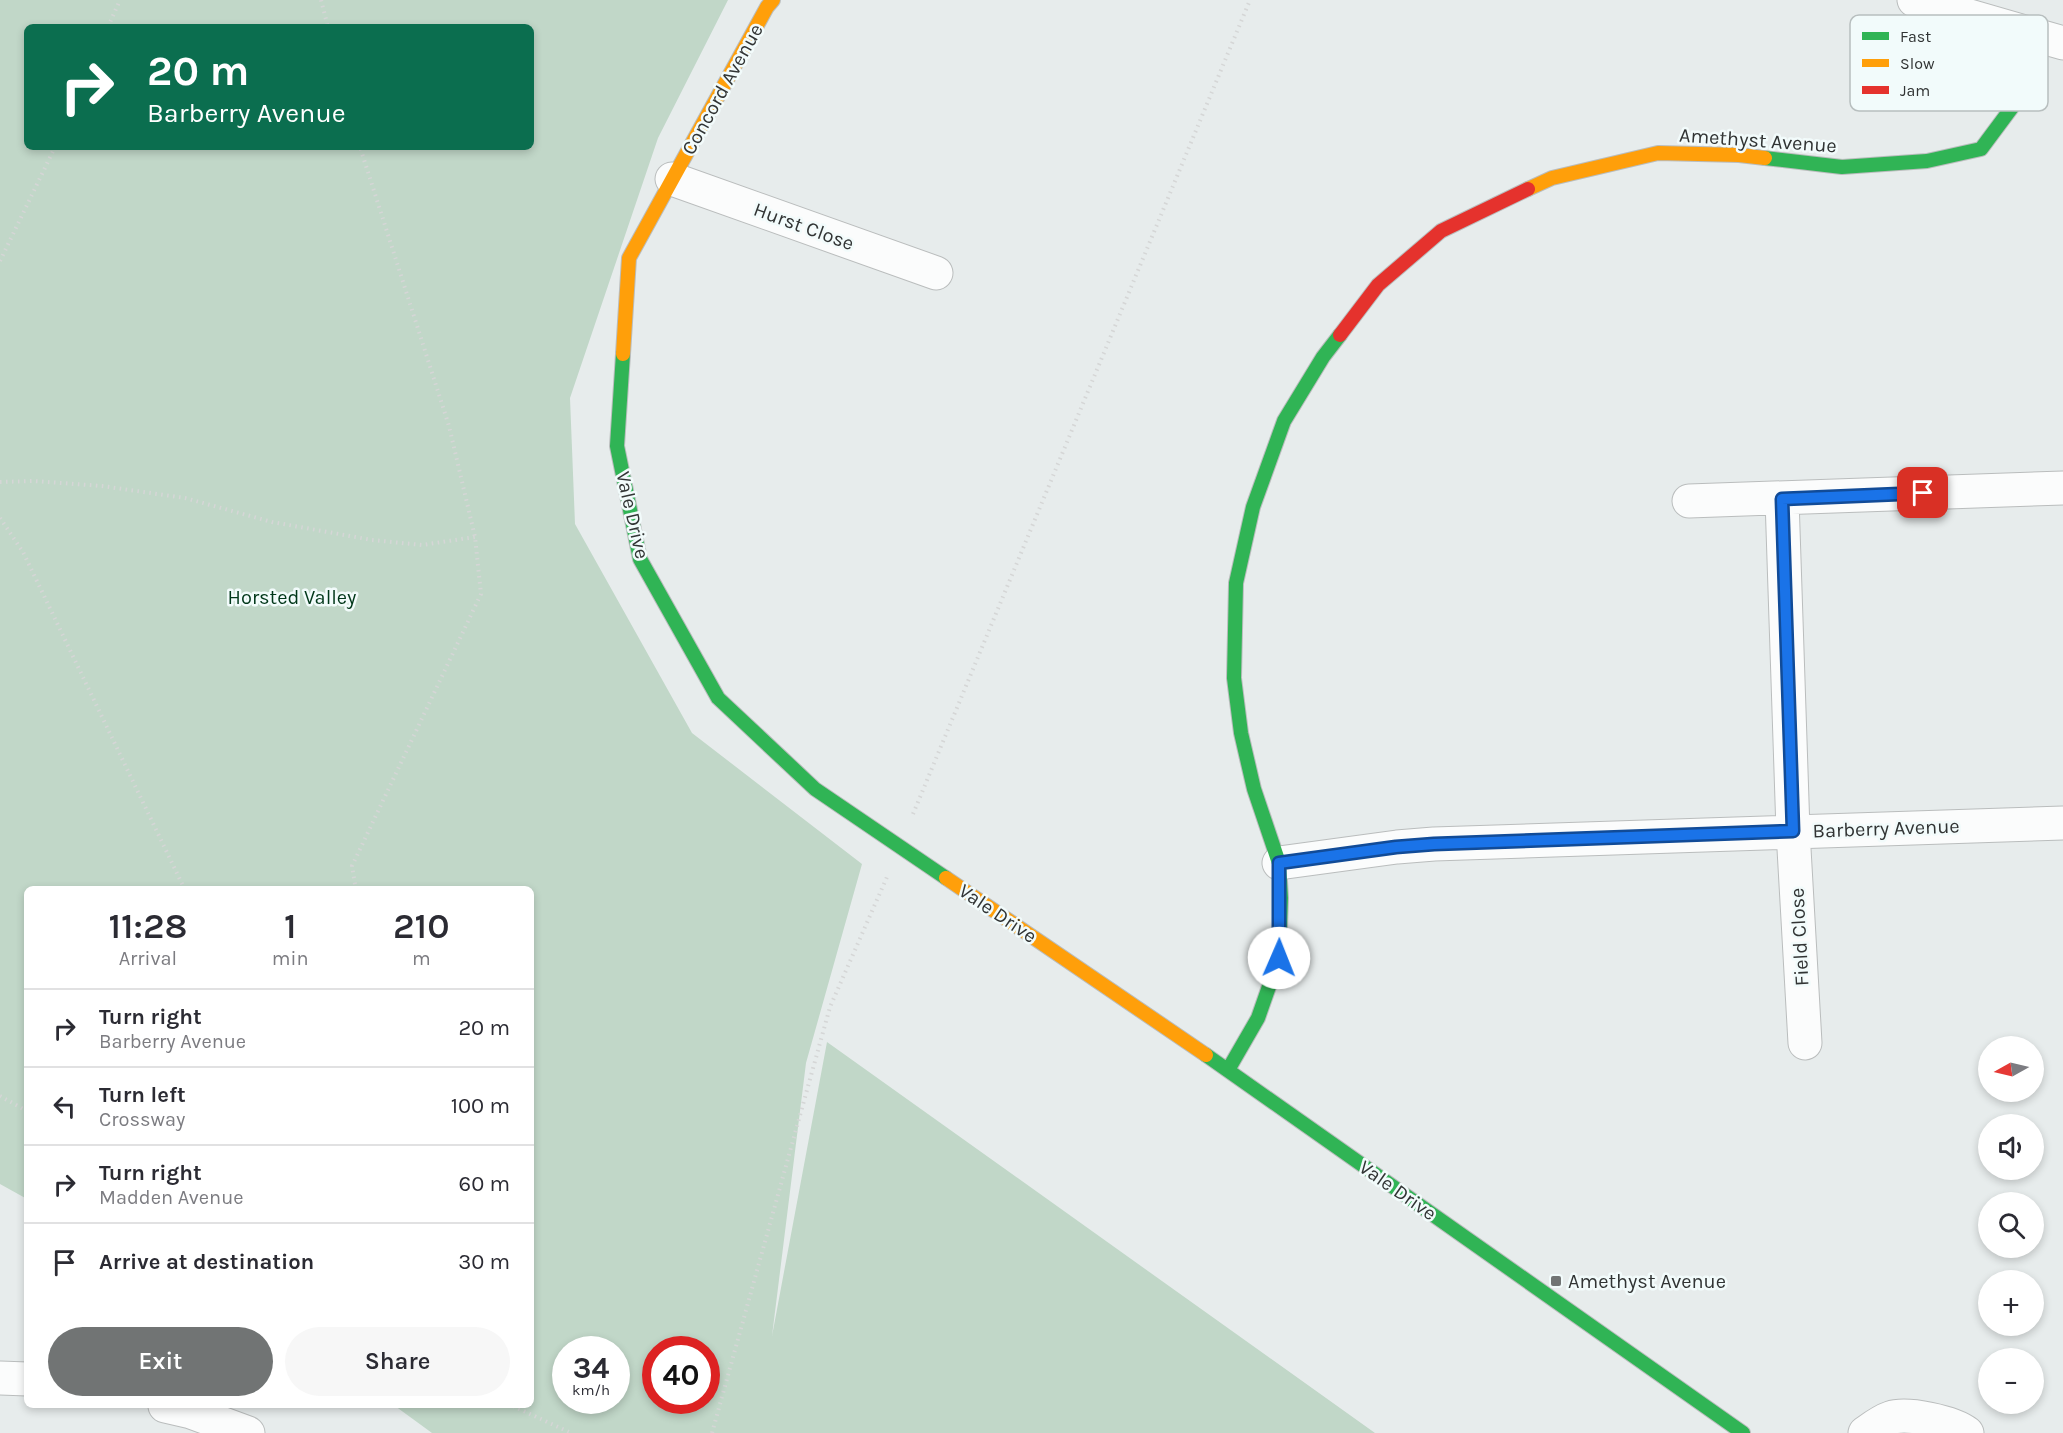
<!DOCTYPE html>
<meta charset="utf-8">
<style>
:root{--surface:#fff;--page:#f7f7f7;--text:#2b2b33;--muted:#7c7c81;--line:#e1e1e2;--accent:#717474}
body{margin:0;font-family:Karla,sans-serif;background:var(--page);color:var(--text);height:100vh;display:flex;flex-direction:column;font-size:22px;white-space:nowrap}
*{box-sizing:border-box;margin:0}
p{font-size:20px;color:var(--muted)}
.icon{flex:none;width:33px;height:33px;fill:none;stroke:currentColor;stroke-width:2;stroke-linecap:round;stroke-linejoin:round}
.map{position:relative;flex:1;overflow:hidden}
.side{position:absolute;left:24px;top:886px;width:510px;height:522px;display:flex;flex-direction:column;background:var(--surface);border-radius:9px;box-shadow:0 3px 9px #0003}
.side>*{flex:none}
.top-card{position:absolute;left:24px;top:24px;width:510px;height:126px;border-radius:9px;box-shadow:0 3px 9px #0003;background:#0b6e4f;color:#fff;overflow:hidden}
.needle{width:39px;rotate:262deg}
.buttons{position:absolute;left:1978px;top:1036px;display:grid;gap:12px}
.buttons a{display:grid;place-items:center;width:66px;height:66px;border-radius:50%;background:var(--surface);box-shadow:0 3px 9px #0003;font-size:30px}
.speed{position:absolute;left:552px;top:1336px;display:flex;gap:12px;font-size:30px;font-weight:700;text-align:center}
.speed>*{display:grid;place-content:center;width:78px;height:78px;border-radius:50%;background:var(--surface);box-shadow:0 3px 9px #0003;line-height:1}
.speed small{font-size:15px;font-weight:400}
.speed .limit{border:9px solid #d22;background:#fff;color:#111}
.pin{position:absolute;display:grid;place-items:center;width:51px;height:51px;color:#fff;margin:-26px;border-radius:12px;box-shadow:0 3px 9px #0006}
.me{position:absolute;width:66px;margin:-33px;rotate:1deg;stroke-linejoin:round;filter:drop-shadow(0 0 4px #0008)}
.turn{display:flex;align-items:center;gap:21px;height:126px;padding:0 24px;font-size:27px}
.turn .icon{width:78px;height:78px;stroke-width:2.5}
.turn b{display:block;font-size:42px;line-height:51px}
.eta{display:flex;justify-content:space-evenly;align-items:center;height:102px;text-align:center}
.eta b{font-size:36px;font-weight:600;line-height:42px}
.action{display:flex;gap:12px;margin-top:auto;padding:12px 24px}
.action a{flex:1;height:69px;border-radius:36px;background:var(--accent);color:#fff;font-size:24px;font-weight:600;line-height:69px;text-align:center}
.action a+a{background:var(--page);color:var(--text)}
ul{padding:0;list-style:none}
li{display:flex;align-items:center;gap:18px;height:78px;padding:0 24px;border-top:2px solid var(--line)}
li div{flex:1}
li b{display:block;font-size:22px}
li em{font-style:normal}
.map>svg:first-child{display:block}
</style>
<div class="map">
<svg width="2063" height="1433" viewBox="0 0 2063 1433">
<rect width="100%" height="100%" fill="#e7ecec"/>
<path fill="#c1d7c8" fill-rule="evenodd" d="M0,0H728L658,138L570,398L575,524L692,733L862,864L806,1063L772,1336L827,1042L1375,1433H432L395,1406H531V890H27V1199L0,1184ZM27,27H531V147H27ZM566,1350H616V1401H566ZM656,1350H706V1401H656Z"/>
<g fill="none" stroke-linecap="round" stroke-linejoin="round">
<g stroke="#babdbd" stroke-width="35">
<path id="street" d="M1914,0L2063,43
M672,179L936,273
M1782,499L1793,831L1805,1043
M1689,501L2063,488
M1279,863L1397,847L1434,844L2063,823
M0,1378L27,1379
M165,1406L191,1412L248,1433
M1865,1433C1872,1428 1881,1421 1890,1418C1907,1412 1953,1422 1967,1433"/>
</g>
<g stroke="#babdbd" stroke-width="16">
<path id="fast" d="M1765,158L1842,167L1927,161L1981,149L2013,106L2029,34
M623,354L617,446L640,559L718,698L815,789L946,878
M1206,1055L1743,1433
M1228,1070L1258,1018L1279,958L1281,898L1279,863L1254,789L1241,733L1234,678L1236,583L1253,507L1284,421L1323,357L1340,335"/>
</g>
<g stroke="#babdbd" stroke-width="16">
<path id="slow" d="M1528,189L1552,178L1658,153L1739,155L1765,158
M623,354L629,258L767,7L773,0
M946,878L1206,1055"/>
</g>
<g stroke="#babdbd" stroke-width="16">
<path id="jam" d="M1340,335L1378,285L1441,231L1528,189"/>
</g>
<path stroke="#d5d6d6" stroke-width="4" stroke-dasharray="1.5 4.5" stroke-linecap="butt" d="M321,0L328,27
M108,27L120,0
M0,261L55,147
M0,482L34,481L102,486L185,498L272,522L372,540L422,545L475,537
M0,518L23,552L185,890
M913,814L1250,0
M356,890L352,866L481,594L475,537L449,426L360,147
M0,1096L27,1111
M513,1406L571,1433
M712,1433L830,1007L887,877"/>
<use href="#street" stroke="#fbfcfc" stroke-width="33"/>
<use href="#fast" stroke="#30b455" stroke-width="14"/>
<use href="#slow" stroke="#ff9f0a" stroke-width="14"/>
<use href="#jam" stroke="#e5322d" stroke-width="14"/>
</g>
<g fill="none" stroke-linecap="round" stroke-linejoin="round">
<g stroke="#114b97" stroke-width="15">
<path id="route" d="M1279,958V863L1396,847L1434,844L1793,831L1782,499L1923,493"/>
</g>
<use href="#route" stroke="#1a73e8" stroke-width="10"/>
</g>
<rect fill="#717474" stroke="#f2fbfb" stroke-width="2" x="1550" y="1275" width="12" height="12" rx="3"/>
<g text-anchor="middle" stroke-width="5" stroke-linejoin="round" paint-order="stroke">
<g font-size="20" fill="#313434" stroke="#f2fbfb">
<text transform="translate(722 89) rotate(-61)" y="7">Concord Avenue</text>
<text transform="translate(1758 140) rotate(4)" y="7">Amethyst Avenue</text>
<text transform="translate(804 226) rotate(20)" y="7">Hurst Close</text>
<text transform="translate(633 515) rotate(77)" y="7">Vale Drive</text>
<text transform="translate(1886 828) rotate(-2)" y="7">Barberry Avenue</text>
<text transform="translate(998 913) rotate(34)" y="7">Vale Drive</text>
<text transform="translate(1799 937) rotate(-93)" y="7">Field Close</text>
<text transform="translate(1398 1190) rotate(35)" y="7">Vale Drive</text>
</g>
<g font-size="20" fill="#003719" stroke="#f2fbfb">
<text x="292" y="604">Horsted Valley</text>
</g>
<g font-size="20" fill="#313434" stroke="#f2fbfb" text-anchor="start">
<text x="1568" y="1288">Amethyst Avenue</text>
</g>
</g>
<rect x="1850" y="15" width="198" height="96" rx="9" fill="#f2fbfb" stroke="#b8bfbf" stroke-width="1.5"/>
<rect x="1862" y="32" width="27" height="8" fill="#30b455"/>
<rect x="1862" y="59" width="27" height="8" fill="#ff9f0a"/>
<rect x="1862" y="86" width="27" height="8" fill="#e5322d"/>
<g font-size="16" fill="#313434">
<text x="1900" y="42">Fast</text>
<text x="1900" y="69">Slow</text>
<text x="1900" y="96">Jam</text>
</g>
</svg>
<div class="buttons">
<a><svg class="needle" viewBox="-14 -14 28 28"><path d="M0-13l5 13h-10z" fill="#e53935"/><path d="M0 13l5-13h-10z" fill="#7c7c81"/></svg></a>
<a><svg class="icon" aria-label="sound" viewBox="0 0 24 24"><path d="M4 9h4l5-4v14l-5-4H4zM17 9q2 3 0 6"/></svg></a>
<a><svg class="icon" aria-label="search" viewBox="0 0 24 24"><circle cx="10" cy="10" r="6"/><path d="M15 15l6 6"/></svg></a>
<a>+</a>
<a>−</a>
</div>
<div class="speed"><div>34<small>km/h</small></div><div class="limit">40</div></div>
<div class="pin" style="left:1923px;top:493px;background:#d93025"><svg class="icon" aria-label="arrive" viewBox="0 0 24 24"><path d="M6 21V4h12l-3 4 3 4H6"/></svg></div>
<svg class="me" style="left:1279px;top:958px" viewBox="-20 -20 40 40"><circle r="19" fill="#fff"/><path d="M0-13L10 11 0 6-10 11z" fill="#1a73e8"/></svg>
<div class="top-card">
<div class="turn"><svg class="icon" aria-label="right" viewBox="0 0 24 24"><path d="M7 20v-9h11M14 6l5 5-5 5"/></svg><div><b>20 m</b>Barberry Avenue</div></div>
</div>
<section class="side">
<div class="eta">
<div><b>11:28</b><p>Arrival</p></div>
<div><b>1</b><p>min</p></div>
<div><b>210</b><p>m</p></div>
</div>
<ul>
<li><svg class="icon" aria-label="right" viewBox="0 0 24 24"><path d="M7 20v-9h11M14 6l5 5-5 5"/></svg><div><b>Turn right</b><p>Barberry Avenue</p></div><em>20 m</em></li>
<li><svg class="icon" aria-label="left" viewBox="0 0 24 24"><path d="M17 20v-9H6M10 6l-5 5 5 5"/></svg><div><b>Turn left</b><p>Crossway</p></div><em>100 m</em></li>
<li><svg class="icon" aria-label="right" viewBox="0 0 24 24"><path d="M7 20v-9h11M14 6l5 5-5 5"/></svg><div><b>Turn right</b><p>Madden Avenue</p></div><em>60 m</em></li>
<li><svg class="icon" aria-label="arrive" viewBox="0 0 24 24"><path d="M6 21V4h12l-3 4 3 4H6"/></svg><div><b>Arrive at destination</b></div><em>30 m</em></li>
</ul>
<div class="action"><a>Exit</a><a>Share</a></div>
</section>
</div>
